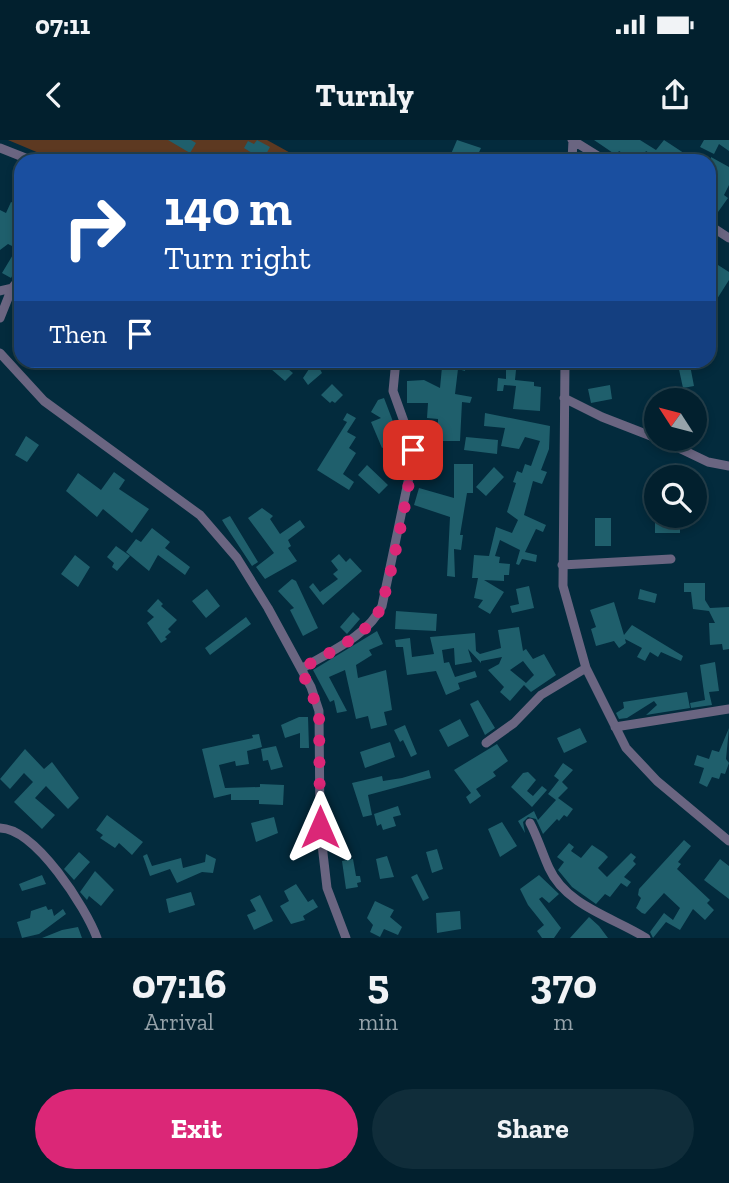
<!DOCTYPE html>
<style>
:root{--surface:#02202e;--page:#102d3a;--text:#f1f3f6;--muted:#96a3aa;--line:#233e4a;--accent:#db2777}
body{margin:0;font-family:"Zilla Slab",serif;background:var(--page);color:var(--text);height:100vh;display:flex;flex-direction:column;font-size:26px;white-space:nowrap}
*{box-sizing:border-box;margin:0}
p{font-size:23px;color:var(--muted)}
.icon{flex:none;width:38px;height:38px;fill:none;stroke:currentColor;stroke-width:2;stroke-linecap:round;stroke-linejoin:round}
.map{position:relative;height:798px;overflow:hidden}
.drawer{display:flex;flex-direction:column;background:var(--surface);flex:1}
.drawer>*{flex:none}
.banner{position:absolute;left:14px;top:14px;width:702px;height:214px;border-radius:21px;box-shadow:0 4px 10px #0003,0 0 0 2px var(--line);background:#1a4fa0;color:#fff;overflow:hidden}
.needle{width:46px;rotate:306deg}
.buttons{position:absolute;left:644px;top:248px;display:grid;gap:14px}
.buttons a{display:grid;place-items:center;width:63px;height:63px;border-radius:50%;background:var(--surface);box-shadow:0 4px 10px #0003,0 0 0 2px var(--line);font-size:35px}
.pin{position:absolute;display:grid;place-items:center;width:60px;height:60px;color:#fff;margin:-30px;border-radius:14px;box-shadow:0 4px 10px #0006}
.me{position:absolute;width:77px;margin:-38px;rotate:0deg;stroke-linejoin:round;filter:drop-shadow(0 0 5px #0008)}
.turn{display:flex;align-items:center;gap:24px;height:147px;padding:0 35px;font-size:32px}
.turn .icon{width:91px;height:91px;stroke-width:2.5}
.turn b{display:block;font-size:49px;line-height:60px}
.then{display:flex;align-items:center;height:66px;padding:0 35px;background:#0003;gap:14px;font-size:26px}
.eta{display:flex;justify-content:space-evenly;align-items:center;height:119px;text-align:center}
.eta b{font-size:42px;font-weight:700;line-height:49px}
.action{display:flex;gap:14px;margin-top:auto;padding:14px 35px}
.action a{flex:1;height:80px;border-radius:42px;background:var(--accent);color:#fff;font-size:28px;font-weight:700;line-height:80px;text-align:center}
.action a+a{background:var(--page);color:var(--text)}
.status{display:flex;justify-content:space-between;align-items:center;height:49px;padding:0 35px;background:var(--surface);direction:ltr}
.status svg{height:19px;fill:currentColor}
header{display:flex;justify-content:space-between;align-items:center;height:91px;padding:0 35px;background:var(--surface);font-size:32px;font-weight:700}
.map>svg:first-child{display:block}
</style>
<div class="status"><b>07:11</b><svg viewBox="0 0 49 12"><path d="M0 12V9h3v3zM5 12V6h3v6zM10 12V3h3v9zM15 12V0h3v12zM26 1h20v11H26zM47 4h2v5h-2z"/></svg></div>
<header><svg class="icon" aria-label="back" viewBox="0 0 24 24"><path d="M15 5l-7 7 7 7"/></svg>Turnly<svg class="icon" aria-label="share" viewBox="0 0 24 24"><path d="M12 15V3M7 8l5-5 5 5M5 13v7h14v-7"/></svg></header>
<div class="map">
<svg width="729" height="798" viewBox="0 0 729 798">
<rect width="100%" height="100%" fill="#032b3d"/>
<path fill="#5d3921" d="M8,0H267L305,21H58Z"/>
<path fill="#1f5f6c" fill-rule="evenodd" d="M168,0H191L196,3L190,13Z
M257,0L270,7L263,20L244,8L248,1L254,4Z
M457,0L481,8L475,21H448Z
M594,0H640L656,10L664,0L696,21H661L646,11L640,21H635L619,11L616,15Z
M704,0H729V11L719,4L714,14L700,7Z
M711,17L729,27V45L724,55L728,58L713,79L709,75L715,61L709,58Z
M11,62L21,66V103L18,109L8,104L0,110V70L6,73Z
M14,113L21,121L11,138L2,133Z
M718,125L729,132V140L717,159L709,154V138Z
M315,220L322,233L308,245L303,238Z
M457,220H466L465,231L458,229L455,254L472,257L470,263L462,262L460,301H430V292H438V279L427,278L428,263H407V241L424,240L440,248L442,227L456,228Z
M677,220H689L694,246L683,248Z
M278,221L293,233L285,241L271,229Z
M506,230H516L515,240L534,242V246L541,247L540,271L513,269L516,246L504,245L503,251H497L498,238L506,239Z
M332,244L343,255L335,263L332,261L330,263L321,255Z
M610,245L612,259L591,263L588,249Z
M384,258L400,300L382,308L371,282L381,278L371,272L378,260Z
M347,273L356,278L347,292L356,297L349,308L356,313L343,334L354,342L349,350L317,330L347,282L343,280Z
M485,273L550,286L549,309L541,330L547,332L542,344L533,341L524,375L546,385L543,392L536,389L525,412L537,415L536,422L522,419L519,425L516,424L520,410L500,400L495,416L500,417L499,423L510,424L509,435H504V441L484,440L504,452L490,474L478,467L483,460L474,458L478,438H472L474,415L489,416L496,387L512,393L518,380L507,372L516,343L513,342L517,331L522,333L525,324L531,326L540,301L525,297L519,309L501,306L505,288L484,286Z
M26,296L39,305L27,322L15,315Z
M466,297L498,300L497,314L464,310Z
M454,324H473V353H467L460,395H463L461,410L454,409L455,437L447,436L450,377L414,365L419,348L454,358Z
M367,325L388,345L379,354L358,335Z
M494,327L504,337L486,356L476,347Z
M114,332L125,340L119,349L149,369L132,393L103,369L97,377L66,351L78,333L101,350Z
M262,368L273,376L270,379L280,394L300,380L305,387L288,400L291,406L288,408L297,421L265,439L256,427L274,413L248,378Z
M230,376L258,422L252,426L225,385L222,380Z
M655,377H680V393H655Z
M595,378H611V406H595Z
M152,388L170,402L165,408L190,427L185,435L158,415L149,431L126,412L136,399L141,402Z
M116,406L130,416L117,431L112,427L114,423L107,417Z
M339,414L346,422L350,418L362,431L323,465L309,447L313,443L320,452L338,439L333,434L338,430L331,421Z
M75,415L90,427L78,447L61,434Z
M292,439L296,441L318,488L303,496L290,470L294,468L278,451Z
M684,443H705V460L710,468L729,467V509L723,510L722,504L710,505L709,483H715L709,471L693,469L691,452H684Z
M529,446L534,468L512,473L510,466L519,464L516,449Z
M207,449L220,466L206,478L192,461Z
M640,449L657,454L655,463L638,459Z
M158,459L163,464L161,466L177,480L168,489L171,492L165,497L167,499L161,503L147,483L154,477L147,471Z
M614,462L624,495L632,485L683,516L681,521L661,512L658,517L650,512L645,521L637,517L642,508L625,499L626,503L619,508L614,501L596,506L591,489L596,487L590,470Z
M396,471L437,474L436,491L395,489Z
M353,472L360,479L347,494L340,487Z
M246,477L251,484L210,515L205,508Z
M519,487L523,511L526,509L533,519L544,514L556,535L531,552L524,545L510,561L500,552L504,547L488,530L499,524L502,517L481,521V523L468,509L472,522L455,525L454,508L442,510L444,523L449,522L455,537L475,531L477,537L458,543L460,549L446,555L436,531L407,535L403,507H396L395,500L410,498L412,517L434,514L430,497L475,493L476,511L480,514L501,508L498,490ZM523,521L534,535L526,543L510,530Z
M377,491L383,504L369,510L372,515L356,525L358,538L386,530L392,570L384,572L387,585L371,589L368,576L356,579L345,530L329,537L347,571L337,573L334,560L330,562L313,530Z
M715,522L719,551L709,552L712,565L691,568L690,563L705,560L700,525Z
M687,552L690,568L646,575L657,565L654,561L627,578L619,579L616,573L624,568L623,562Z
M478,560L495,588L485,595L470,564Z
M299,577H308L309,608H300V593L285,598L281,585Z
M460,579L469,596L448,607L439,590Z
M405,585L417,614L411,617L403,600L400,602L394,590Z
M580,588L587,602L564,613L557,598Z
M729,588L726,619L729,623L725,634L721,633L719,639L712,637L707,647L699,643L704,628L694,625L697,615L709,619L712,610L719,612Z
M259,594L262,607L247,611L249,624L236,626L235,621L219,625L225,648L260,647V644L284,645L283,665L259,664V660H231V654L214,658L202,609L253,598L252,595Z
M390,602L395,617L365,628L360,612Z
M497,604L508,621L493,632L496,636L476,649L481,656L470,664L466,657L471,653L454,630Z
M276,606L283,627L271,630L268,620L263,621L261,609Z
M25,609L44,629L52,622L79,658L68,669L46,646L35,658L55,675L42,689L14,662L33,642L24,633L10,649L0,639Z
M563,623L573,630L562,642L568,648L558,658L573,669L567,677L564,675L559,681L557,679L543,694L536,679L528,677L523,682L525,693L518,681L534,671L538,680L556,660L548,654L559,640L554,636Z
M429,630L431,638L368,655L372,675L363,677L352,643L382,636L383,641L402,638Z
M528,632L536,640L527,651L533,656L542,646L547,650L532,667L511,647L523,633Z
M398,666L401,675L393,677L396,686L383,690L381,684L377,686L374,674Z
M107,675L143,702L132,715L119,703L115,708L100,698L103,695L96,690Z
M274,677L278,693L256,702L251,683Z
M502,682L517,706L500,717L488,689Z
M684,700L691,706L678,722L681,724L677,729L710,760L707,763L714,770L705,780L693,769L680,790L666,782L653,798L650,792L664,773L673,780L680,768L664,753L645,774L642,773L636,768L641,758L638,755L639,749Z
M569,703L574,707L571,711L581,718L592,705L604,713L608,717L598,728L607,737L631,713L636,717L633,721L636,724L624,737L631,742L627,747L621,743L610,757L605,754L596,764L572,747L558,730L564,722L557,717Z
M437,709L443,729L432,733L426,712Z
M79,712L90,722L74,740L64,729Z
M147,714L152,726L181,718L183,728L205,722L206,714L216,719L213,733L202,732L177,743L170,729L150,736L143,716Z
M387,716L394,737L380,739L376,719Z
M353,719L356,736H360L361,742L357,743L358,747L346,749L342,721Z
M720,719L729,726V759L704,740Z
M95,731L114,750L101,766L89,756L87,760L80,752Z
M417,734L429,758L423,761L411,737Z
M42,735L46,744L22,751L19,744Z
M539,735L559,754L549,763L542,757L539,759L561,788L554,798H542L537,791L544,785L528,765L520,749Z
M296,744L308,762L313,759L318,767L303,776L305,780L291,784L280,766L289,761L284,751Z
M191,752L195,765L169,773L166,759Z
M260,755L273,781L254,790L247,775L256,771L250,760Z
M375,761L394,770L390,777L402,787L398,795L384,789L380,797L370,792L373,785L367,778Z
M46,766L48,770L52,769L54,776L63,769L66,774L39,794L22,798L17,782L30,778L31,771Z
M460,771L461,789L437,793L436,773Z
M589,777L599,786L608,798H570Z
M78,787L82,798H42L62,790Z"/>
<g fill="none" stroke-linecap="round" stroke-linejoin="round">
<path stroke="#6a6581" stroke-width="9" d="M572,0L606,21
M0,8L33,21
M572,21L573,0
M709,85L729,98
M0,151L12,148L21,137
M0,178L12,148
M0,213L44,261L200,375L237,418L268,468L311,547L319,571L320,687L327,748L346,798
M565,220L563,446L586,528L626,608L657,641L729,701
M564,258L602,277L656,298
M660,299L708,322L729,326
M562,425L671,419
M301,529C329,512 368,496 382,466L413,318L411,301L393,251L396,220
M615,587L729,569
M486,603L514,583L541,555L586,528
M530,683C538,698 542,713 549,728C566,766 615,778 646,798
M0,688C36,689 86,768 97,798"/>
</g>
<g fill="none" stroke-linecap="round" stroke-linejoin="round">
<path stroke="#db2777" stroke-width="12" stroke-dasharray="0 21.6" d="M320,687L319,571L301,529C326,514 358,500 376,477C387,462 413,333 413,310"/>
</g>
</svg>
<div class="buttons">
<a><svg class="needle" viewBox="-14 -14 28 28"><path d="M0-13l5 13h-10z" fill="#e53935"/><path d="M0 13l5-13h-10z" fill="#96a3aa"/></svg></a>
<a><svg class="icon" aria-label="search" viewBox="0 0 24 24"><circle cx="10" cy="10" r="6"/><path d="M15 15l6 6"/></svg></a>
</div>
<div class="pin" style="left:413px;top:310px;background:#d93025"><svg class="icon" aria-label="arrive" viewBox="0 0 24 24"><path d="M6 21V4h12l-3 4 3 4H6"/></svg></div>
<svg class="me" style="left:320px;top:687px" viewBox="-20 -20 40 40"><path d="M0-17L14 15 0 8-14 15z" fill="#db2777" stroke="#fff" stroke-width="4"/></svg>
<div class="banner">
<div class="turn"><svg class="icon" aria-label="right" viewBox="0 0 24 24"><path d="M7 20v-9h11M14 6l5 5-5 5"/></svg><div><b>140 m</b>Turn right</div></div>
<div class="then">Then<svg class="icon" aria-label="arrive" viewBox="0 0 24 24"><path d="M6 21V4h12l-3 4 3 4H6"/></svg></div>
</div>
</div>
<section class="drawer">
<div class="eta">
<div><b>07:16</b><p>Arrival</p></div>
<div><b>5</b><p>min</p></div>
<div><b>370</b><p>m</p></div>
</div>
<div class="action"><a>Exit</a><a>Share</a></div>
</section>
